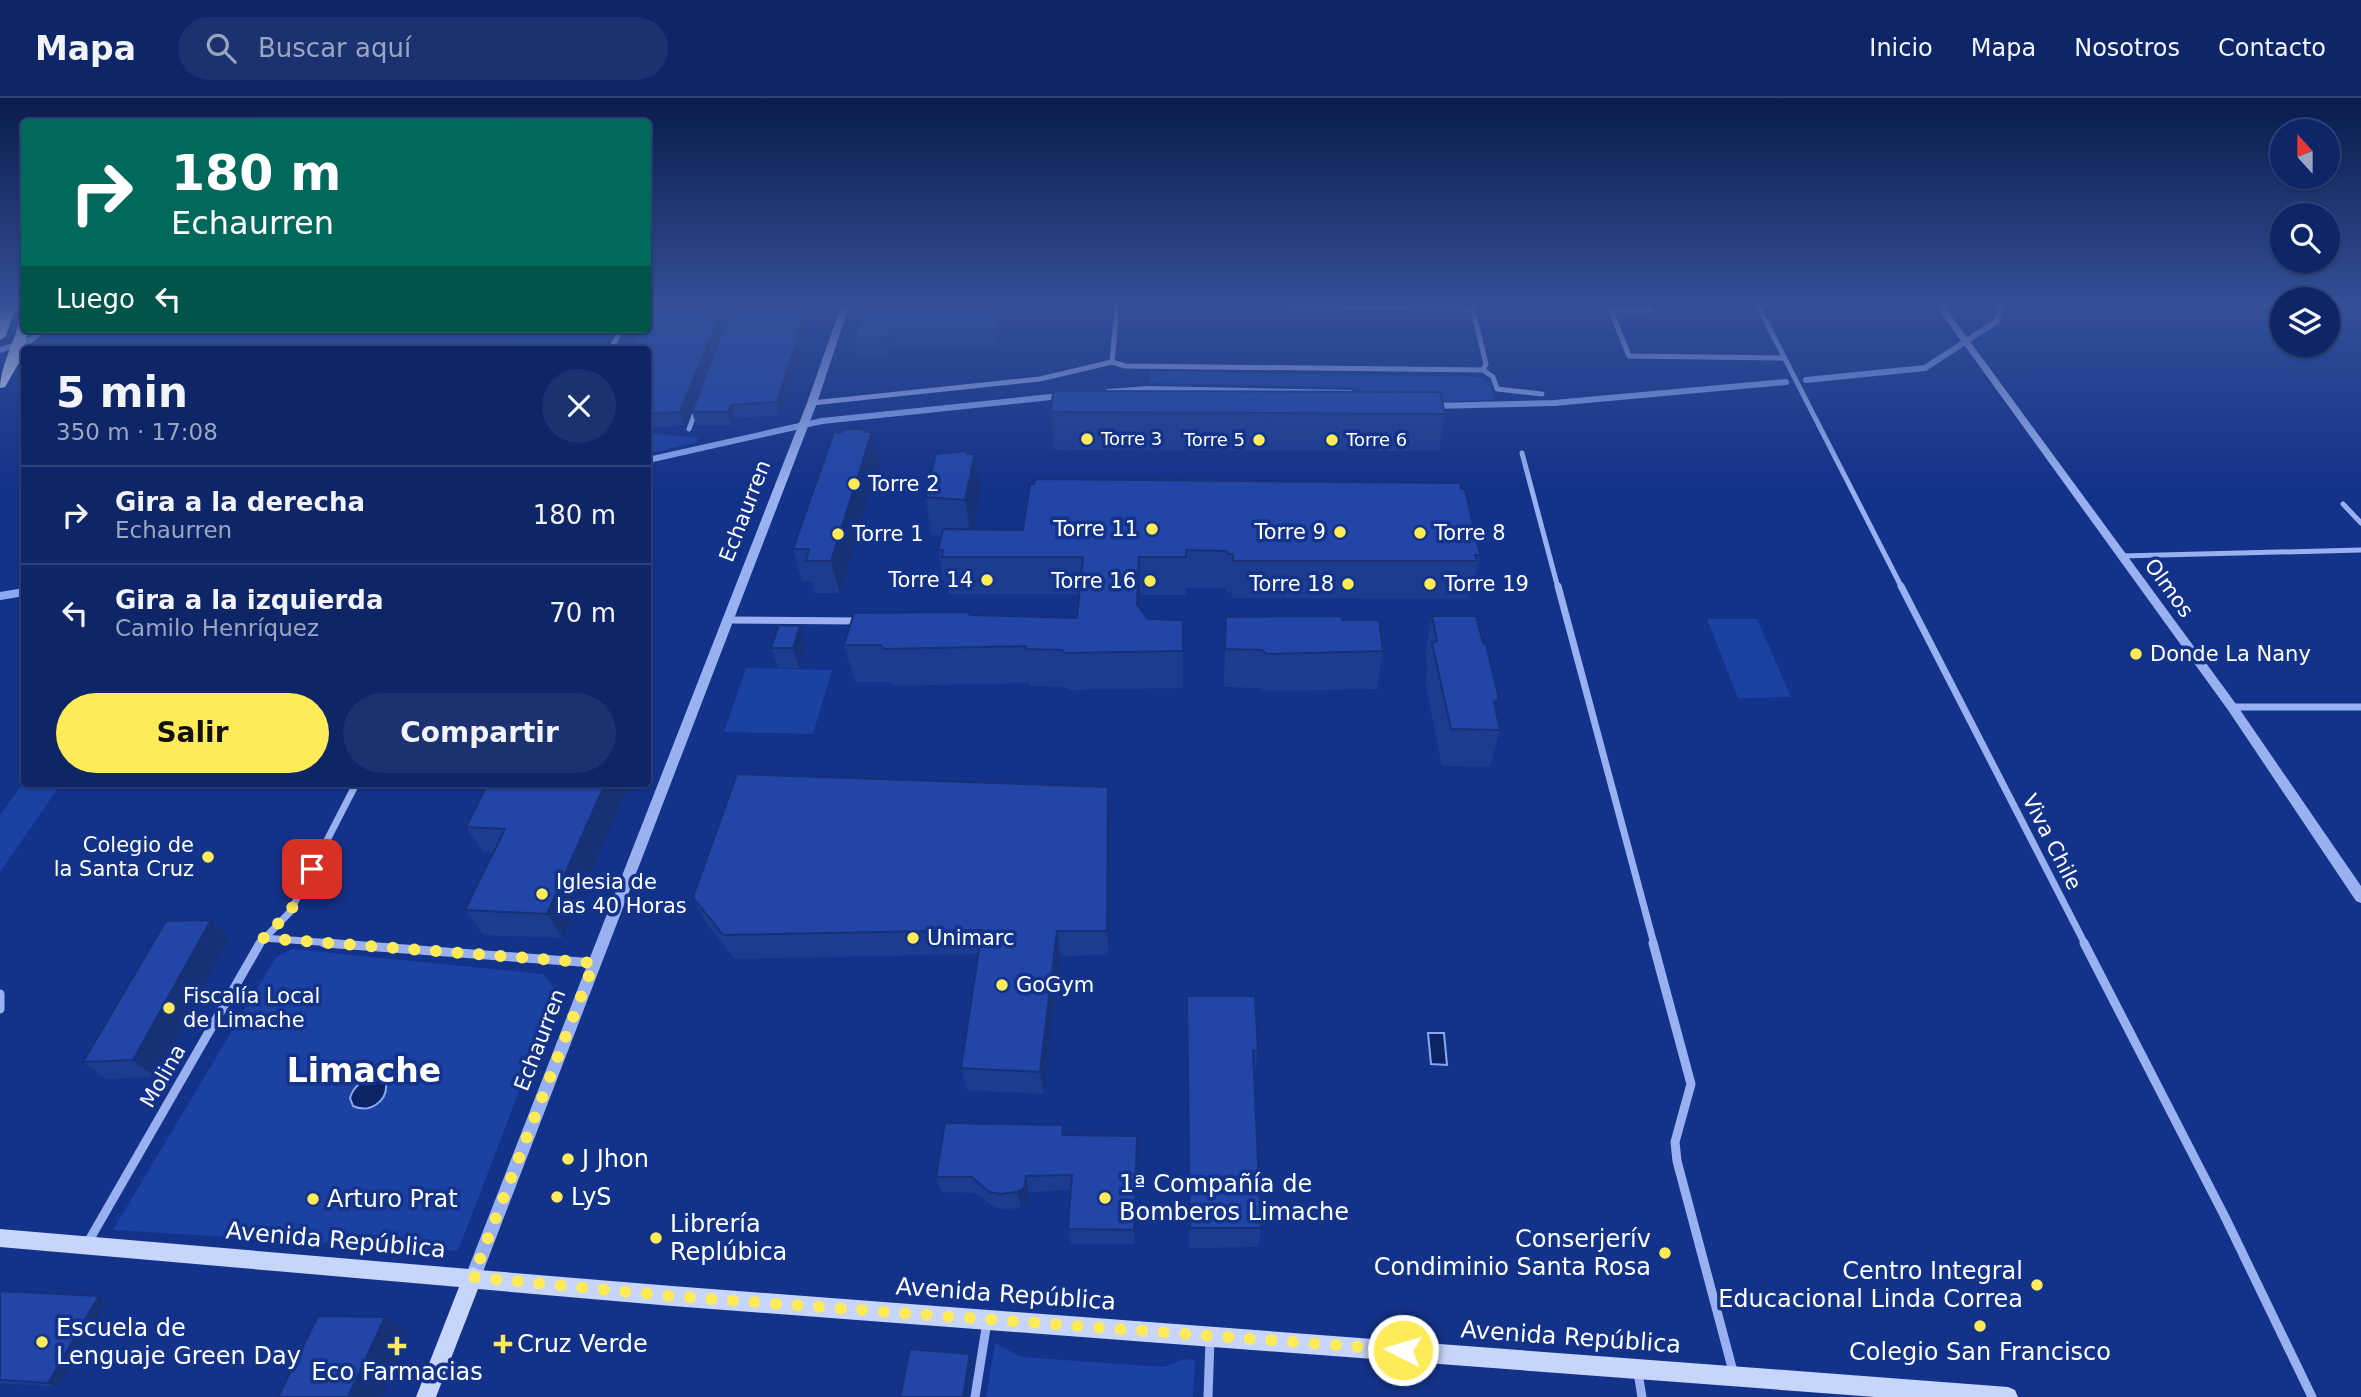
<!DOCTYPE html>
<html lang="es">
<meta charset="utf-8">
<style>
:root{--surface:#0e2667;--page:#1c3270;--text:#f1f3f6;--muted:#9ba5c0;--line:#2e437b;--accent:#ffeb58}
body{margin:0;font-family:"DejaVu Sans",sans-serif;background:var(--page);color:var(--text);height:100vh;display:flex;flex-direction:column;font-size:26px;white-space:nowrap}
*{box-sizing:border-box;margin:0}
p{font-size:23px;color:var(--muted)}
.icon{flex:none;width:38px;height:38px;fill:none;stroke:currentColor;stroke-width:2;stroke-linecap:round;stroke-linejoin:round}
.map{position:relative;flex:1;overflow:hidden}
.details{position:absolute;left:21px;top:248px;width:630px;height:441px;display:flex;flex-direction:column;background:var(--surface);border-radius:7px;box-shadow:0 2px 5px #0004,0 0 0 2px var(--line)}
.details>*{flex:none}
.top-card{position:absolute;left:21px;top:21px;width:630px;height:214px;border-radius:7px;box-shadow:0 2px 5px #0004,0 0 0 2px var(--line);background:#00695c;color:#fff;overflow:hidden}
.needle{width:46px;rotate:339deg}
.buttons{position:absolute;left:2270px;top:21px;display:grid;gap:14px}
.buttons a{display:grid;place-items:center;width:70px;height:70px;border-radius:50%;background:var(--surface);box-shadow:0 2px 5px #0004,0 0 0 2px var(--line);font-size:35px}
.pin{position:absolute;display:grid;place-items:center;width:60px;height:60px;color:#fff;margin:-30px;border-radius:14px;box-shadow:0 4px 10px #0006}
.me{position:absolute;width:77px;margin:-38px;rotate:275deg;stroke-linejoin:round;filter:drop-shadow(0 0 5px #0008)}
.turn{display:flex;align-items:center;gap:24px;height:147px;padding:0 35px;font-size:32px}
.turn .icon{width:91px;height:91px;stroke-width:2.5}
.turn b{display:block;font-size:49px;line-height:60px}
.then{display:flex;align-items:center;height:66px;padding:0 35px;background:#0003;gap:14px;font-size:26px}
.round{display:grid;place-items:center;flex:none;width:74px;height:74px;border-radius:37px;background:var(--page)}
.headline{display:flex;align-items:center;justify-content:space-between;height:119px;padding:0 35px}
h1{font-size:42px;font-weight:800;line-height:52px}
.action{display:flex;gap:14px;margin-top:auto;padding:14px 35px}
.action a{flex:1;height:80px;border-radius:42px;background:var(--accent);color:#111;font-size:28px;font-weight:800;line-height:80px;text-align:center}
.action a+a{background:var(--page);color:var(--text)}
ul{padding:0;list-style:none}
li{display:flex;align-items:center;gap:21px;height:98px;padding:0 35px;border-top:2px solid var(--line)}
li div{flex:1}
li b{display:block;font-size:26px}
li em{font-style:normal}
header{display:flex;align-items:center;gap:42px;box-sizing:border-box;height:98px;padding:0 35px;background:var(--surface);border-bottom:2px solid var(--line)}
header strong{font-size:33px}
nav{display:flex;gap:38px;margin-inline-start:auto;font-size:24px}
.search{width:490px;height:63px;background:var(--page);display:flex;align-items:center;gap:18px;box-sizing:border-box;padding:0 24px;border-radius:38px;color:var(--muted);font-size:26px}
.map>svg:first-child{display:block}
</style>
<header>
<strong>Mapa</strong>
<div class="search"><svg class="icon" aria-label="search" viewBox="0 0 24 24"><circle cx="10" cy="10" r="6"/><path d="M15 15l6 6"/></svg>Buscar aquí</div>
<nav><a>Inicio</a><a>Mapa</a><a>Nosotros</a><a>Contacto</a></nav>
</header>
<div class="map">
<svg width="2361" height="1299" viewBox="0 0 2361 1299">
<rect width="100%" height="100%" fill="#133289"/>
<path fill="#1b41a3" d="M1150,273L1480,279L1490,285L1495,302L1429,304L1344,289L1149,285Z
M648,335L698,340L697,344L648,356Z
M1707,521H1757L1791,599L1738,600Z
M746,570L832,572L813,636L724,634Z
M24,684V686H61L0,774V717Z
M292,851L543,876L557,894L458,1153L113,1132L276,859Z
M995,1245L1021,1259L1164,1269L1184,1261L1195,1262L1193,1299H986Z"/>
<path fill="#0c2365" stroke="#8ba9f3" stroke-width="2" d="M1428,935H1444L1447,967L1431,966Z
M379,980L386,985C388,1003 370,1016 353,1008L350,1000C354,987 365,979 379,980Z"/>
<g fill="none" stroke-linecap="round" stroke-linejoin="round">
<path stroke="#8ba9f3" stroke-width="6" d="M1806,282L1925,270L1997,223L2002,208
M1108,294L1148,291L1351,295
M1432,308L1554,305L1786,284
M648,362L822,323L1060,298"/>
<path stroke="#8ba9f3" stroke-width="8" d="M0,498L24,494"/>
<path stroke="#99b1f0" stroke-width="5" d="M1284,208L1473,211
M1609,208L1629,258L1784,260
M1758,208L1902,490
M1472,209L1486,266L1483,272
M1610,212H1651
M610,252L622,231
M1112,264L1117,208
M1483,272L1493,279L1497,291L1542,296
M812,305L1040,281L1112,264L1125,268L1483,272
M689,331L696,312
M1522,355L1558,490
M2343,406L2361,425
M2122,458L2361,452"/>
<path stroke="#99b1f0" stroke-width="7" d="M1558,488L1654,846
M1901,488L2085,846
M727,522L860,523
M2232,609H2361
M263,840L347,846
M259,846L290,814L356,686"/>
<path stroke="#99b1f0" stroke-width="9" d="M324,845L594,865
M1653,845L1691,986L1675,1044L1677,1063L1734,1277
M2084,845L2225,1119L2312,1299
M0,896V911
M87,1146L260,845
M1638,1275L1642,1299
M975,1299L987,1224
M1208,1299L1210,1242"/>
<path fill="#99b1f0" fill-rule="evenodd" d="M3,208H12L0,218V211Z
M841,208H849L817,305L481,1179L479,1185L473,1187L467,1185L465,1179L807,305Z
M1936,208H1944L2236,606L2361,788V805L2356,803L2228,612Z
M39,231H48L32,245L0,255V249L26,241Z"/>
<path fill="#c7d5fb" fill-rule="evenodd" d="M0,1131L469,1171L473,1169L479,1172L672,1188L2008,1289L2015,1292L2018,1299H1875L672,1208L478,1191L436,1299H416L459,1189L0,1149Z"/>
<path fill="#e2e8ff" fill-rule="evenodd" d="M4,208H16L6,238L0,242V219Z
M24,224V231H29L20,263L5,289L0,290C0,271 12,248 18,228Z"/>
</g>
<path fill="#1c3c90" d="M723,208H725L728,217L685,327L648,330V252Z
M732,208H816L780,317L735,320L732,327H696L692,314Z
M1005,208L998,248H891L889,256H858L855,241Z
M1051,314L1445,316L1439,353L1054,352Z
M865,334H872L879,365L840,495H815L812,483H802L793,451Z
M967,353L968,356H975L981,394L973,431L1480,457L1472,495H1469L1468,501L1232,500L1231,494H1226V490H1186V497H1140V511L1148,521L1183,522V590L1069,592L1066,589L1030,588V585L893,588L890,584H855L844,547L970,517L1077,520L1079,496H949L948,490H945L938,452L942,437H932L925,399Z
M1432,518L1496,613L1500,632L1490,669L1442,668L1425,583L1427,569L1425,556Z
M1226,519L1343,522L1383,553L1377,591L1263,593L1260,590L1224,589Z
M800,528L807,548L799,570H778L771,550Z
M488,686H630L563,840L483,837L465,812L493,755L483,754L466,729Z
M1110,714L1109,857L1060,858L1044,996L967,992L961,970L978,856L735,861L705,824L693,799Z
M211,822L230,840L155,979L106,981L83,964Z
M1187,922L1258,953L1255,975H1254L1261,1130L1258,1149L1189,1150Z
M1063,1027L1064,1037L1137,1038L1138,1054L1135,1146H1071L1068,1131L1071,1092L1029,1094L1027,1105L1021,1109L1006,1112L994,1109L976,1095L942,1094L936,1079Z
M0,1193L108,1203L58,1289L0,1285Z"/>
<path fill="#173176" d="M723,208H725L728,217L685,327L680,314Z
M808,208H816L780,317L777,304Z
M1001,208H1005L998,248L997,233Z
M888,233L891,248L889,256L886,241Z
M731,307L735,320L732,327L728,314Z
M865,331L868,347L872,334L879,365L840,495L831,463Z
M967,353L971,377L975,356L981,394L971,440L965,402Z
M1139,459L1140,497L1138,544L1137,507Z
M800,528L807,548L799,570L793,550Z
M1499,601L1491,632L1494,604Z
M605,686H630L563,840L547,816Z
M1108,689L1110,714L1109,857L1107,833Z
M211,822L230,840L155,979L133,962Z
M1057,833L1060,858L1044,996L1040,974Z
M1137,1038L1138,1054L1135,1146L1134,1132Z
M1026,1078L1029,1094L1027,1105L1021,1109L1017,1094Z
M99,1198L108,1203L58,1289L48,1285Z
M385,1219L410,1236L382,1299H348Z
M970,1256L973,1265L968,1299H963Z"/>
<path fill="#2146a8" stroke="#173176" stroke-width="2" d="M653,208H723L680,314L648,316V252H630L641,231H648V219Z
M732,208H808L777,304L731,307L728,314H692Z
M863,208H1001L997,233H888L886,241H855Z
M1053,293L1440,294L1445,316L1051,314Z
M843,331H865L864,334H872L831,463H806L809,451H793L834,334H842Z
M967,353V356H975L965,402L925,399L936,356Z
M1035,381L1460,385L1461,391H1465L1480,457H1475L1477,463H1233V456H1228L1227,453L1186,452V459H1139L1137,507L1148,521L1183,522V553L1065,555L1062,552L1025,551L1026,548L884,551L881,547H844L854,515L968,514L970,517L1077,520L1083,459H942L943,452H938L943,431L1023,432L1030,386H1034Z
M1340,518L1343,522H1379L1383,553L1266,556L1262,552L1225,551L1226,519Z
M1432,518H1476L1483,545L1486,546L1499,601L1494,604L1500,632L1451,631L1432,545L1437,543Z
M779,527L800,528L793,550H771Z
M737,676L1108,689L1107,833H1057L1040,974L961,970L982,832L723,837L693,799Z
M488,686H605L547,816L465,812L505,731L466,729Z
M211,822L133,962L83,964L166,823Z
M1187,898H1255L1258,953H1253L1261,1130H1190Z
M945,1025L1063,1027L1062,1037L1137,1038L1134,1132L1068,1131L1072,1077L1026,1078L1024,1090L1017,1094L1001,1096L989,1094L972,1079H936Z
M0,1193L99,1198L48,1285L0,1282Z
M318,1218L385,1219L348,1299H278Z
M910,1251L970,1256L963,1299H900Z"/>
<linearGradient id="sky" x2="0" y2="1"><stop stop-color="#0a1c4b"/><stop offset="0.53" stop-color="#334f97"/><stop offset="1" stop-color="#334f97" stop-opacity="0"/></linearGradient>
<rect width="2361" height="390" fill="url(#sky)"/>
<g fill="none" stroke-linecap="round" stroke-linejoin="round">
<path stroke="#ffeb58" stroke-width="12" stroke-dasharray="0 21.6" d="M312,771L290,814L263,840L594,865L473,1179L672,1198L1403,1252"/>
</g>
<g fill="#ffeb58" stroke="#133289" stroke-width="2.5">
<circle cx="1087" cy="341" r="7"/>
<circle cx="1259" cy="342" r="7"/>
<circle cx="1332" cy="342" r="7"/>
<circle cx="854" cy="386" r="7"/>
<circle cx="1152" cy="431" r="7"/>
<circle cx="1340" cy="434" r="7"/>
<circle cx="1420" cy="435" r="7"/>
<circle cx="838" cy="436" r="7"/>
<circle cx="987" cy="482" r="7"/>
<circle cx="1150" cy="483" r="7"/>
<circle cx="1348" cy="486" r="7"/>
<circle cx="1430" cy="486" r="7"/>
<circle cx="2136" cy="556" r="7"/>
<circle cx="208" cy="759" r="7"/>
<circle cx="542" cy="796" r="7"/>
<circle cx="913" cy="840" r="7"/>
<circle cx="1002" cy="887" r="7"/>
<circle cx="169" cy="910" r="7"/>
<circle cx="568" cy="1061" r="7"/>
<circle cx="557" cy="1099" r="7"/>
<circle cx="1105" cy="1100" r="7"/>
<circle cx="313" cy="1101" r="7"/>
<circle cx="656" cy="1140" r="7"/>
<circle cx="1665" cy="1155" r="7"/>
<circle cx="2037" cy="1187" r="7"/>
<circle cx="1980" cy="1228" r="7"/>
<circle cx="42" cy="1244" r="7"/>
<path d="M499.5 1235.5h7v7h7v7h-7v7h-7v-7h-7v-7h7z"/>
<path d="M393.5 1237.5h7v7h7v7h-7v7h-7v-7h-7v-7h7z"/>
</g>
<g text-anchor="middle" stroke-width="7" stroke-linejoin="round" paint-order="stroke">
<g font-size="18" fill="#fff" stroke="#133289" text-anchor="start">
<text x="1101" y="347">Torre 3</text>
<text x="1245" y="348" text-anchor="end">Torre 5</text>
<text x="1346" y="348">Torre 6</text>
</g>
<g font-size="21" fill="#fff" stroke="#133289" text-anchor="start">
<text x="868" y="393">Torre 2</text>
<text x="1138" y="438" text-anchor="end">Torre 11</text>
<text x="1326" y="441" text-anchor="end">Torre 9</text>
<text x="1434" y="442">Torre 8</text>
<text x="852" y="443">Torre 1</text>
<text x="973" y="489" text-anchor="end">Torre 14</text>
<text x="1136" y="490" text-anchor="end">Torre 16</text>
<text x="1334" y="493" text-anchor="end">Torre 18</text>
<text x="1444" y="493">Torre 19</text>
<text x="2150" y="563">Donde La Nany</text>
<text x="194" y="754" text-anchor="end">Colegio de<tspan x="194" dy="24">la Santa Cruz</tspan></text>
<text x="556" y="791">Iglesia de<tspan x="556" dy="24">las 40 Horas</tspan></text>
<text x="927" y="847">Unimarc</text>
<text x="1016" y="894">GoGym</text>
<text x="183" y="905">Fiscalía Local<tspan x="183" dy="24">de Limache</tspan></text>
</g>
<g font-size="21" fill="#fff" stroke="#133289">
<text transform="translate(745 413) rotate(-69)" y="7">Echaurren</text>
<text transform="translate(2169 490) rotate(54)" y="7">Olmos</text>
<text transform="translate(2052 744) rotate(63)" y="7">Viva Chile</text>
<text transform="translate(540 942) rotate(-69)" y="7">Echaurren</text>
<text transform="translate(163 978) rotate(-60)" y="7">Molina</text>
</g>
<g font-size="24" fill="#fff" stroke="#133289" text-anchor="start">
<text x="582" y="1069">J Jhon</text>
<text x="1119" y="1094">1ª Compañía de<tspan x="1119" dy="28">Bomberos Limache</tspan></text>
<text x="571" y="1107">LyS</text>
<text x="327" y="1109">Arturo Prat</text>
<text x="670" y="1134">Librería<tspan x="670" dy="28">Replúbica</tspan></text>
<text x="1651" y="1149" text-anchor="end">Conserjerív<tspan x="1651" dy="28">Condiminio Santa Rosa</tspan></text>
<text x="2023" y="1181" text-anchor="end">Centro Integral<tspan x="2023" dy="28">Educacional Linda Correa</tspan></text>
<text x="56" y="1238">Escuela de<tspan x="56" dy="28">Lenguaje Green Day</tspan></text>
<text x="517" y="1254">Cruz Verde</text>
<text x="1980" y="1262" text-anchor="middle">Colegio San Francisco</text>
<text x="397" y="1282" text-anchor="middle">Eco Farmacias</text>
</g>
<g font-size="24" fill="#fff" stroke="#133289">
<text transform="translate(336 1142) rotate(5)" y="8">Avenida República</text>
<text transform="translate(1006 1196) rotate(4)" y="8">Avenida República</text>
<text transform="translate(1571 1239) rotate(4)" y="8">Avenida República</text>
</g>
<g font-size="33" font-weight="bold" fill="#fff" stroke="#133289">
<text x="364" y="984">Limache</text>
</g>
</g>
</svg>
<div class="buttons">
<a><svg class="needle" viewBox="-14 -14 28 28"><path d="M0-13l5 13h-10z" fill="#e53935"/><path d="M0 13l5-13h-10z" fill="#9ba5c0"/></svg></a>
<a><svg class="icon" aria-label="search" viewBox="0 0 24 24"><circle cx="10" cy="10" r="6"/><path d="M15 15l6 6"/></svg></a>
<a><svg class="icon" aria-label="layers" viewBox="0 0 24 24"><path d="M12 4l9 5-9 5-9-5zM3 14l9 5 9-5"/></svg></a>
</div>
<div class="pin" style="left:312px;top:771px;background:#d93025"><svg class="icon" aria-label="arrive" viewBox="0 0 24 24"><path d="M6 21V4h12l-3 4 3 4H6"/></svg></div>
<svg class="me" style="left:1403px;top:1252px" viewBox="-20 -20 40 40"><circle r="17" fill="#ffeb58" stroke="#fff" stroke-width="3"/><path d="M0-11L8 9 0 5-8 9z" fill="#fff"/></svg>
<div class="top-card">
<div class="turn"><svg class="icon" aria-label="right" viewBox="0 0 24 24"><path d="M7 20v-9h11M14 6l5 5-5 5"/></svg><div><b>180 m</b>Echaurren</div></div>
<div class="then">Luego<svg class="icon" aria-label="left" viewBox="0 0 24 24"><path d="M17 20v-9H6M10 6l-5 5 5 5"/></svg></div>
</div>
<section class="details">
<div class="headline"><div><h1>5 min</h1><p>350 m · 17:08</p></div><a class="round"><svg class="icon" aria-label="close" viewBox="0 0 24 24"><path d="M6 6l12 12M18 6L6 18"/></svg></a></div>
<ul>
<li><svg class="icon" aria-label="right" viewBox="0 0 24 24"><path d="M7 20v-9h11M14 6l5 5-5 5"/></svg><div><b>Gira a la derecha</b><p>Echaurren</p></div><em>180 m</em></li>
<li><svg class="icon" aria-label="left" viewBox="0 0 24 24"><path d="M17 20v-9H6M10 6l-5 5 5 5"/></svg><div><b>Gira a la izquierda</b><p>Camilo Henríquez</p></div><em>70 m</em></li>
</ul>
<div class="action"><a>Salir</a><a>Compartir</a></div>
</section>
</div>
